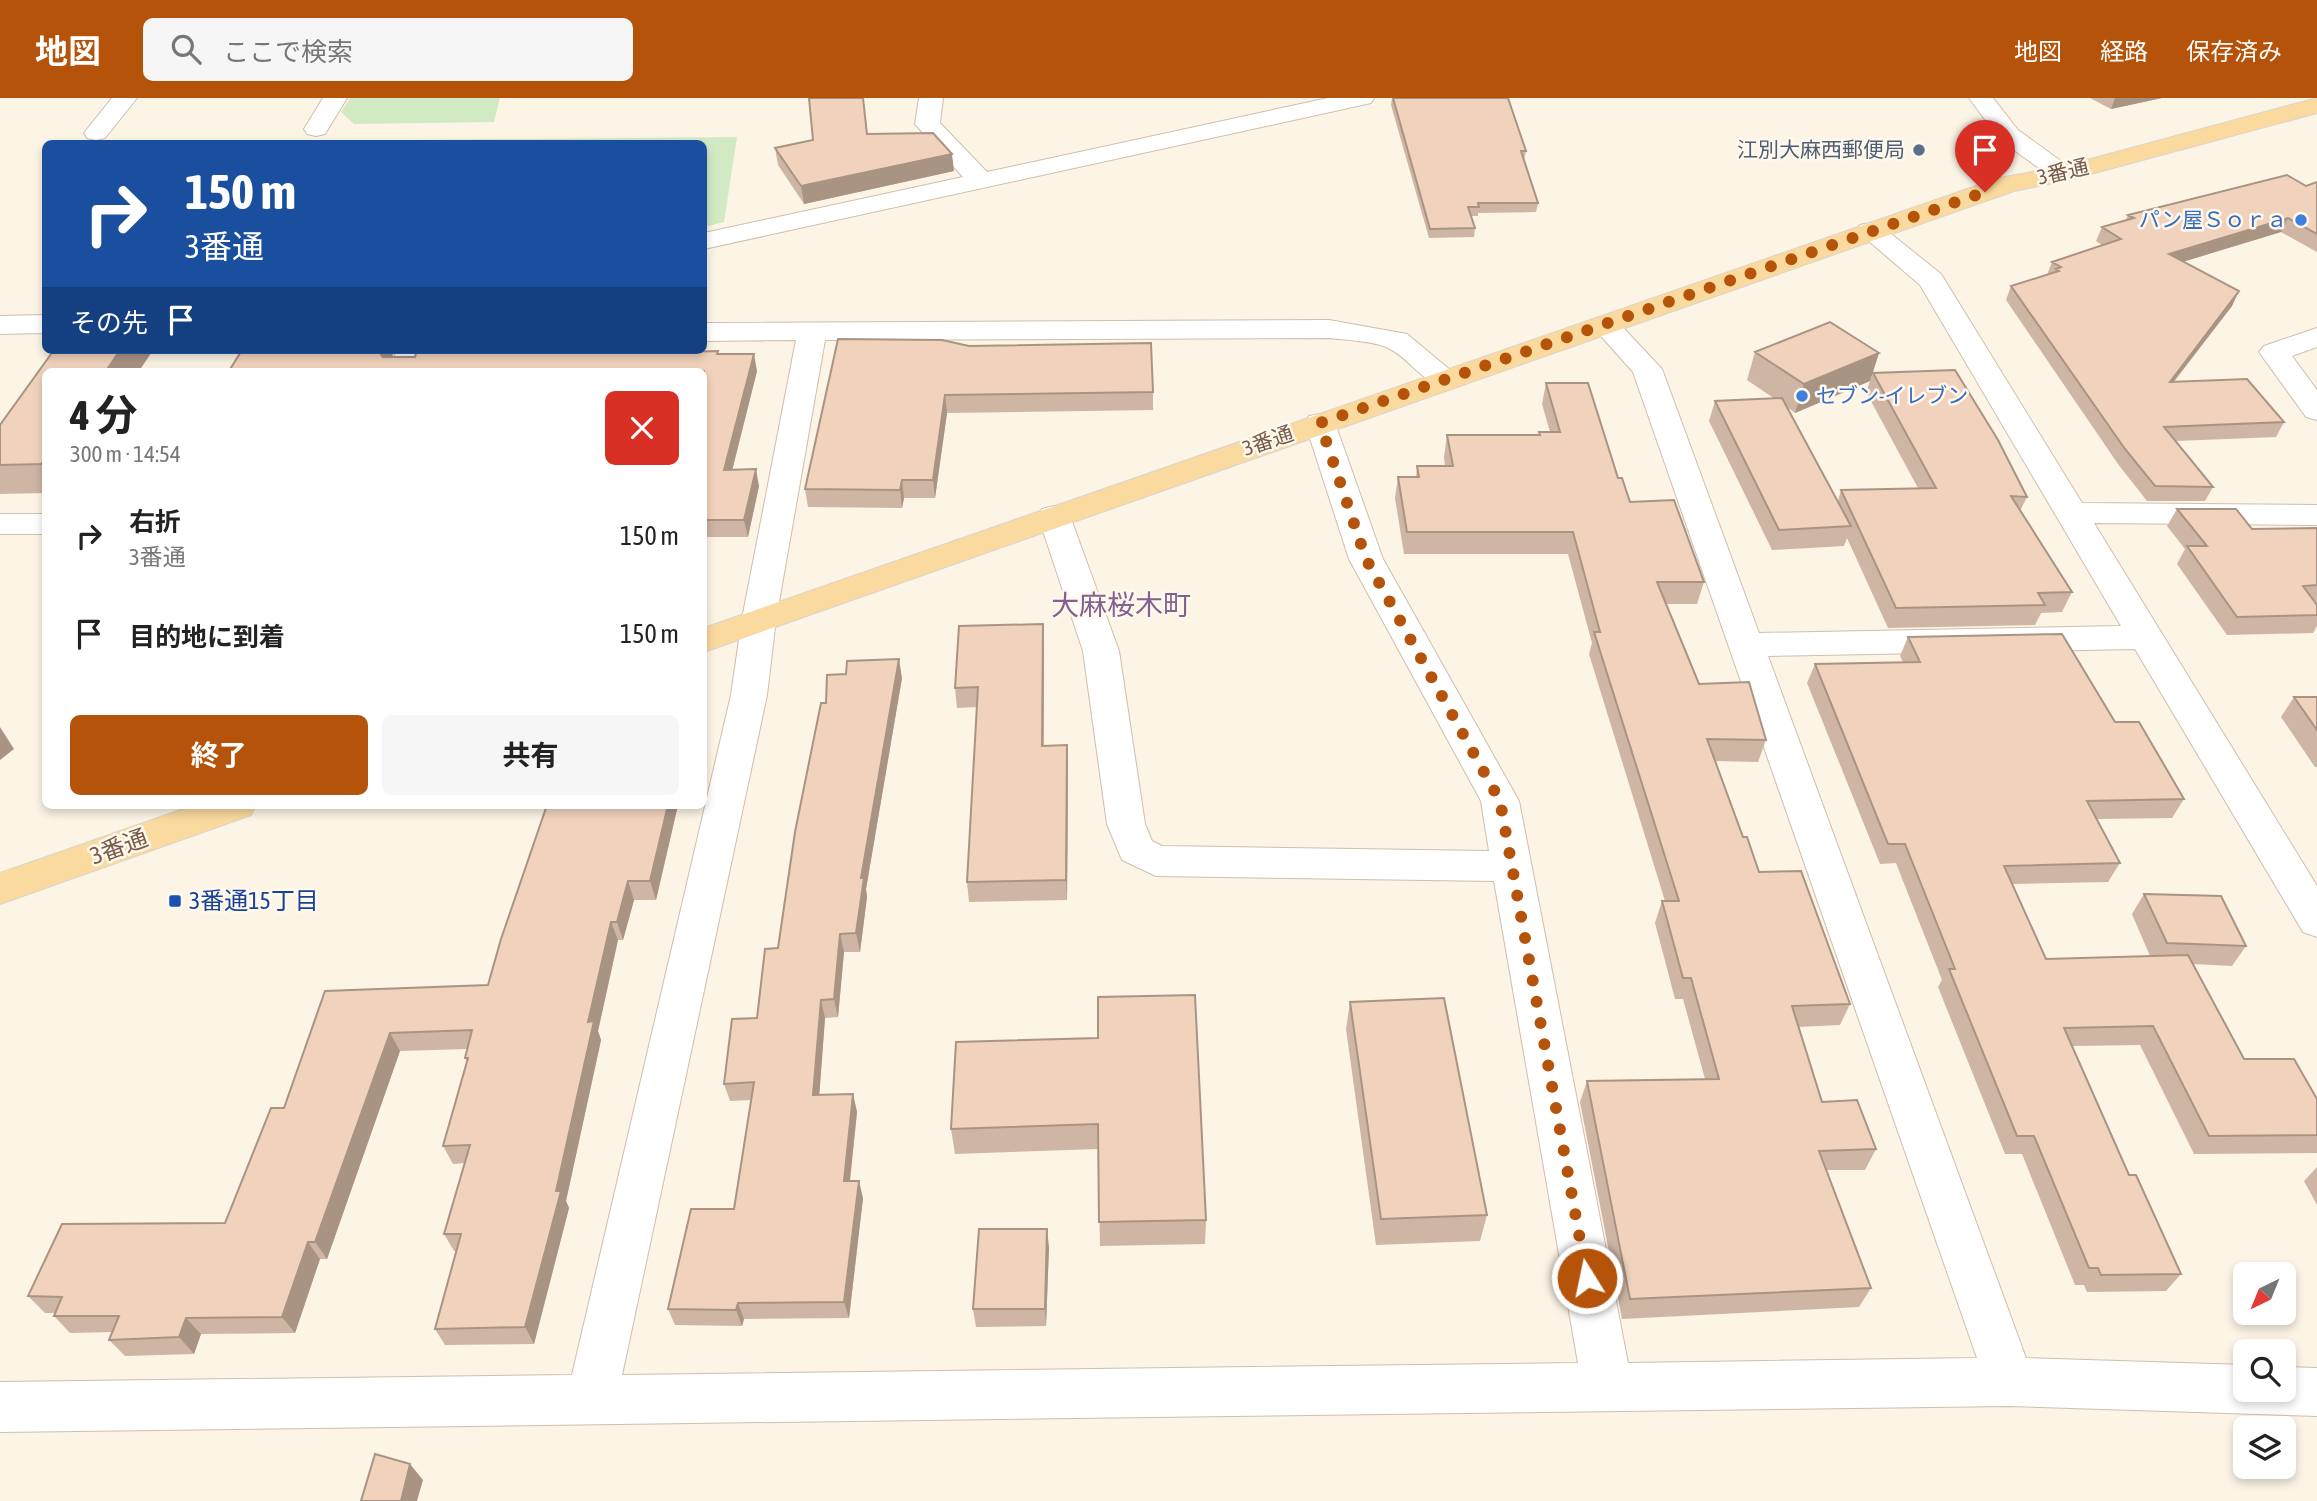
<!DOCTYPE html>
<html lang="ja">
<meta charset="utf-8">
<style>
:root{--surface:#fff;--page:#f6f6f6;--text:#222;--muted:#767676;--accent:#b45309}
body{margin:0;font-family:"Asap Condensed","Noto Sans JP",sans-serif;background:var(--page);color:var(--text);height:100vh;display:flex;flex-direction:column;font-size:26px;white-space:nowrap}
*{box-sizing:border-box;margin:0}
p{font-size:23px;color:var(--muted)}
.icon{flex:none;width:38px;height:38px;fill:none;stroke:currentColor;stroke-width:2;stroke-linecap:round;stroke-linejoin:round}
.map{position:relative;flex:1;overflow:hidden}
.drawer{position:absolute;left:42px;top:270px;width:665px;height:441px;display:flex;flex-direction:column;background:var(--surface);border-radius:10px;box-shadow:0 4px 10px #0003}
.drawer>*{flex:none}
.top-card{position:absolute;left:42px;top:42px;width:665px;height:214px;border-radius:10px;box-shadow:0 4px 10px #0003;background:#1a4fa0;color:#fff;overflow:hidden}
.needle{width:46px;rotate:223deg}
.controls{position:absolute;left:2233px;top:1164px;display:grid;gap:14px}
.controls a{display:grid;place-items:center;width:63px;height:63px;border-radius:10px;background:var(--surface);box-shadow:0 4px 10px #0003;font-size:35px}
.pin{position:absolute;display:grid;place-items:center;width:60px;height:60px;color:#fff;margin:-72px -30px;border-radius:50% 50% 50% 0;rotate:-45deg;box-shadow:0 0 7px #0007}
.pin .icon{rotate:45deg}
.me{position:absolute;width:77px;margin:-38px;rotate:350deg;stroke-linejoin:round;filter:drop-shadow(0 0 5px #0008)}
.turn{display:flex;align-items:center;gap:24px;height:147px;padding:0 28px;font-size:32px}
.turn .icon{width:91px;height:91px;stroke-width:2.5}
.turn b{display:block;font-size:49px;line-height:60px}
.then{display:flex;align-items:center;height:66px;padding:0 28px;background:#0003;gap:14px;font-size:26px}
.round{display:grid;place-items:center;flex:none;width:74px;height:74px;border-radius:10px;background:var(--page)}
.headline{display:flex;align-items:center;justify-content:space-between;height:119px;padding:0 28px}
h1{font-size:42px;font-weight:700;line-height:52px}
.primary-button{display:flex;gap:14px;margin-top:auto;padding:14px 28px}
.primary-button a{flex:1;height:80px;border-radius:10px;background:var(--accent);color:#fff;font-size:28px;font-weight:700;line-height:80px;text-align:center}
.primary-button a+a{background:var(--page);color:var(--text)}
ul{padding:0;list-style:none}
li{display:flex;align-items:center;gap:21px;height:98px;padding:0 28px}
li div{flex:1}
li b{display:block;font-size:26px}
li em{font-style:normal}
header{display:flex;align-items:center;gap:42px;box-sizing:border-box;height:98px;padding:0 35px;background:var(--accent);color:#fff}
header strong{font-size:33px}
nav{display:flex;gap:38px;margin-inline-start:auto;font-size:24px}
.search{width:490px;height:63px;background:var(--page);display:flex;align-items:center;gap:18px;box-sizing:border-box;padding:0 24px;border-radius:10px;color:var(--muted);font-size:26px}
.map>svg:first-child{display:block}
</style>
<header>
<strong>地図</strong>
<div class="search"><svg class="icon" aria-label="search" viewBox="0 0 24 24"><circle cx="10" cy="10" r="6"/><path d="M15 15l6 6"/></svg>ここで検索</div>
<nav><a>地図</a><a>経路</a><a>保存済み</a></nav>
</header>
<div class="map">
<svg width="2317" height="1403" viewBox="0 0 2317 1403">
<rect width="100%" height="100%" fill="#fcf4e5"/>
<path fill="#d2eac4" d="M350,0H500L494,24L354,26L341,14Z
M737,39L724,124L704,129V46L91,45Z"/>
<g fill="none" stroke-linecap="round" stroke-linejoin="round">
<g stroke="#d0beae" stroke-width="2">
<path id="minor" d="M112,0H137L105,40L96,42L87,40L84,35Z
M323,0H347L325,36L316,38L307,36L304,31Z
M919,0H943L940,25L987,74L1328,0H1374L1371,5L1362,7L704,151V135L963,79L915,26Z
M1969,0H1993L2018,32L2072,71L2076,76L2072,81L2063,84L2054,81L2000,42Z
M1870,125L1880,127L1941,176L2082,405L2317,407V427L2094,425L2317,788V839L2303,834L2135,551L1768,558L2026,1260L2245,1267V1292H2284V1269L2317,1270V1318L2010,1308L0,1334V1284L572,1277L731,597L742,521L796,242L704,243V225L1329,222L1407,236L1461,281L1457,287C1426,295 1413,261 1388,250C1375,243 1345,242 1329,240L825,242L776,521L767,597L622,1277L1578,1265L1494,783L1156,778L1122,762L1107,726L1083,553L1038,418L1042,411L1054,408L1066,411L1070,418L1119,553L1145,726L1152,743L1162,748L1489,753L1481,703L1349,461L1305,325L1309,318L1320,316L1331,318L1335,325L1383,461L1519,703L1628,1265L1977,1260L1633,274L1592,228L1596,222L1606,219L1616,222L1662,271L1759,535L2121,528L1920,187L1857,133L1860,127Z
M46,217V235L0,236V218Z
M2317,230V249L2292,258L2317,292V322L2306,319L2259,254L2264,248Z
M397,252H427L419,273H389Z
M0,416H46V436H0Z"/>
</g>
<g stroke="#dbd4d0" stroke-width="2">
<path id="major" d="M2317,0V15L2072,81L2014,93L704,554V530L1999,80L2061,69Z
M195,707H256L251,717L0,806V775Z"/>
</g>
<use href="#minor" fill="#fff" fill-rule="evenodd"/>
<use href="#major" fill="#fada9e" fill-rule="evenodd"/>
</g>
<path fill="#cfb5a3" d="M1392,0H1508L1526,53L1524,62L1538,105L1536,114L1478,115V118H1471L1475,130L1474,139L1429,140L1391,7Z
M2090,0H2162L2111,11Z
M867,36L954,73L804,106L778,67L775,50Z
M2317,84V154L2281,134L2184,163L2232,208L2174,284L2284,324L2276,339L2176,343L2213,389L2205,403H2147L2118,366L2006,202L2011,188L2047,177L2052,164L2102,147L2096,143L2102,129L2126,122L2128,117L2306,88Z
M838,241L1153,294V312L947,315L935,400H904L902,410L808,409L805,391Z
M54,252H153L139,273H46V395L0,396V327Z
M382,252H393L392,259L644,254L718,256L757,273L732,372L759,388L748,439H704V273H229Z
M1755,254L1879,255L1870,283L1795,315L1786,308L1838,403L1841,392L1918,390L1866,294L1873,275L2027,399L2020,413L2072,494L2062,514L2041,515L2035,527L1888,530L1847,440L1844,448L1772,452L1709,323L1715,303L1775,301L1747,282Z
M1546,285L1618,380L1630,404L1704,484L1697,506H1666L1699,586L1766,642L1758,664L1715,663L1743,739L1759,774L1850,906L1840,927L1798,929L1822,1004L1876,1051L1865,1072H1827L1871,1190L1859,1209L1622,1221L1580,1004L1587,983L1705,981L1683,901H1675L1655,825L1662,803H1665L1589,556L1592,545L1568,456H1404L1395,400L1398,379H1416L1417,368H1445L1444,359L1447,337H1539V334H1550L1542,306Z
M2177,411L2252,431L2317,430V505H2316L2317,507V528L2313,535L2227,537L2177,466L2185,451L2167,428Z
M1043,526L1044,546V648L1067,647L1068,667L1067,802L969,804L967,784L977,609L957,610L955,590Z
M1908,539L2115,624L2184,701L2172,720L2097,721L2120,765L2108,784L2012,786L2046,861L2150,858L2132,816L2144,796L2246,848L2232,868L2193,866L2244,961L2317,1001V1055L2194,1056L2140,947L2072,948L2129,1077L2181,1176L2166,1193L2087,1194L2084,1187H2075L2022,1056H2005L1938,889L1942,882L1896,765L1880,766L1807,585L1815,566L1903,564L1900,558Z
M902,580L866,791L867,799L860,854H844L838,919L825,920L819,997L853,996L857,1014L850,1083L863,1100L849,1220L744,1221L742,1228L675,1227L668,1211L734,1111L751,1002L730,1003L724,986L757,920L778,850L826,605Z
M2294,599H2317V669H2315L2281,619Z
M547,707H678L656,802H634L623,842H618L598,933L601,942L566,1103L569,1110L534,1246L445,1247L435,1231L456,1153H454L444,1136L465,1065L453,1066L443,1048L467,965L465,960L467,951L400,953L327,1161H320L295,1235L201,1236L194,1256L125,1258L109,1242L112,1234L70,1235L54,1218L55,1215H45L28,1198L225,1125L284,1010L325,893L488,887Z
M1350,904L1487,1117L1480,1143L1376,1147L1346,931Z
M1098,940L1206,1122L1205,1146L1100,1148L1098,1051L955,1056L951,1031Z
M2317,1069V1107L2304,1083Z
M1049,1149L1046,1228L976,1229L973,1211Z"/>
<path fill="#a99484" d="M2115,0H2162L2111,11Z
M952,56L954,73L804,106L801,88Z
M2288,120L2281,134L2163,170L2169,156Z
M2239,193L2232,208L2162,298L2170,284Z
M120,252H153L139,273H106Z
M382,252H393L394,253L387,272L380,255Z
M635,252H644L638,271L634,255Z
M1879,255L1870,283L1795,315L1804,286Z
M754,256L757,273L728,389L724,372Z
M945,297L947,315L935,400L933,382Z
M46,361V374L41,366Z
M756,371L759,388L748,439L744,422Z
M902,382L904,400L902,410L900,392Z
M1043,526L1044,546L1043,668L1042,648Z
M899,561L902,580L866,791L867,799L860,854L856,835L861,780Z
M0,629L14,651L0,662Z
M1067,647L1068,667L1067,802L1066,782Z
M668,707H678L656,802L650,783Z
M628,783L634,802L623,842L617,824Z
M611,824L618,842L598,933L601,942L566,1103L569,1110L534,1246L525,1229L556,1093L588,924Z
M840,836L844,854L838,919L834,901Z
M821,902L825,920L818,1015L813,997Z
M390,935L400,953L327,1161L315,1144Z
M853,996L857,1014L848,1100L844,1083Z
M859,1083L863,1100L849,1220L844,1204Z
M1047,1131L1049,1149L1046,1228L1045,1211Z
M308,1144L320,1161L295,1235L282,1219Z
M738,1205L744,1221L742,1228L736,1212Z
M186,1220L201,1236L194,1256L179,1239Z
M410,1366L423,1382L417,1403H401Z"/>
<path fill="#f1d3bd" stroke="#a99484" stroke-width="2" d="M809,0H863L867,36L933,35L952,56L801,88L775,50L813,42Z
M1393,0H1508L1526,53H1521L1538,105H1478L1479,109H1468L1475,130L1430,131Z
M2287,77L2306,88L2317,84V136L2288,120L2169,156L2239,193L2170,284L2247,281L2284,324L2164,329L2213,389L2155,388L2125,351L2011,188L2059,173L2056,171L2061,169L2052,164L2121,141L2102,129L2134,120L2128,117Z
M1830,224L1879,255L1804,286L1755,254Z
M838,241L942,242L969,248L1151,245L1153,294L945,297L933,382H902L900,392L805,391Z
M54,252H120L106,273H46V361L41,366L0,367V327Z
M242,252H382L380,255L383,259H415L417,252H635L634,255L718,253L717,256H754L724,372L756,371L744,422H704V273H229Z
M1955,272L1998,342L2027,399L2011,398L2072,494L2038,495L2045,507L1896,510L1841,392L1936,390L1873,275Z
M1546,285H1588L1618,380H1622L1630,404L1674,402L1704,484H1657L1699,586L1749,584L1766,642L1707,641L1743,739H1747L1759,774L1801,773L1850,906L1792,908L1822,1004L1857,1002L1876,1051L1819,1053L1871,1190L1630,1201L1587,983L1719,981L1691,880H1683L1662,803H1679L1594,534H1600L1573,434H1407L1398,379H1419L1417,368H1453L1447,337H1540L1539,334H1560Z
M1782,300L1851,428L1779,432L1715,303Z
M2177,411H2236L2252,431L2317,430V487L2303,488L2317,507V517L2237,519L2187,448H2207Z
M1043,526L1042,648L1067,647L1066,782L967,784L978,589L955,590L959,528Z
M2062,536L2115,624H2139L2184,701L2087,703L2120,765L2004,768L2046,861L2188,857L2244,961H2294L2317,1001V1037L2209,1038L2153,928L2064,930L2129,1077H2136L2181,1176L2101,1177L2098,1170H2089L2034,1038H2017L1949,871H1955L1905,746H1888L1815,566L1920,564L1908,539Z
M899,561L861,780H864L856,835L840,836L834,901L821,902L813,997L853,996L844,1083H859L844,1204L738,1205L736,1212L668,1211L691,1111H734L754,984L724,986L732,921L757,920L765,851L778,850L795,734L821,605H826L827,577L846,576L847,563Z
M2294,599H2317V632Z
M547,707H668L650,783H628L617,824H611L588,924L594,923L556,1093H561L525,1229L435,1231L461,1136H444L470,1047L443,1048L468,960H465L472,932L390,935L315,1144H308L282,1219L186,1220L179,1239L109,1242L119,1218H54L62,1199L28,1198L62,1126L225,1125L271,1010H284L325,893L488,887L501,841Z
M2144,796L2221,798L2246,848L2167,845Z
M1195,897L1206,1122L1099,1124L1098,1026L951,1031L956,944L1098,940V899Z
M1444,900L1487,1117L1381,1121L1350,904Z
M979,1131H1047L1045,1211H973Z
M375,1356L410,1366L401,1403H361Z"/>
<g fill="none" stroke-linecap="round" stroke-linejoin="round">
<path stroke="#b45309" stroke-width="12" stroke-dasharray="0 21.6" d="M1587,1180L1500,703L1366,461L1320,325L1985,94"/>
</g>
<circle fill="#5c6f8a" stroke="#fff8ec" stroke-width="2.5" cx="1919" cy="52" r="7"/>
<g fill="#3f7fe0" stroke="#fff8ec" stroke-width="2.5">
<circle cx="2301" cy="122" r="7"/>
<circle cx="1802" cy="298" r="7"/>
</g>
<rect fill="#1a4fb4" stroke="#fff8ec" stroke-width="2.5" x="168" y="796" width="14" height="14" rx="3.5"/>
<g text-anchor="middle" stroke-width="5" stroke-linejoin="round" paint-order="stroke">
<g font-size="21" fill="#4e5e75" stroke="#fff8ec" text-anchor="end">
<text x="1905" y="59">江別大麻西郵便局</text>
</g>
<g font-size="21" fill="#755a4a" stroke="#fff8ec">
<text transform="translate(2063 74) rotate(-13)" y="7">3番通</text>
<text transform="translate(1268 343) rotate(-19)" y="7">3番通</text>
</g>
<g font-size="21" fill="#366cbe" stroke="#fff8ec" text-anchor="end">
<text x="2287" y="129">パン屋Ｓｏｒａ</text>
<text x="1816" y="305" text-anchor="start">セブン-イレブン</text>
</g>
<g font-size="24" fill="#755a4a" stroke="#fff8ec">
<text transform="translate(119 749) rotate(-20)" y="8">3番通</text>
</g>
<g font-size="24" fill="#164399" stroke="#fff8ec" text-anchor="start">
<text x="189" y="811">3番通15丁目</text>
</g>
<g font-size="28" fill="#836292" stroke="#fff8ec">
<text x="1121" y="517">大麻桜木町</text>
</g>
</g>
</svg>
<div class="controls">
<a><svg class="needle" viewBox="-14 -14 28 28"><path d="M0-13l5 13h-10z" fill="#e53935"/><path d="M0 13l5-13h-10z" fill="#767676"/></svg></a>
<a><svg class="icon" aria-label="search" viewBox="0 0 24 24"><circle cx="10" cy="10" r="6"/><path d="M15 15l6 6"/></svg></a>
<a><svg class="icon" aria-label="layers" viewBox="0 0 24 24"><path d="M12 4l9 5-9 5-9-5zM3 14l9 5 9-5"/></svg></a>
</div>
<div class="pin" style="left:1985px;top:94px;background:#d93025"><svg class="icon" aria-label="arrive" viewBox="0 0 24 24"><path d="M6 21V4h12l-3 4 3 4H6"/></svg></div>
<svg class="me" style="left:1587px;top:1180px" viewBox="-20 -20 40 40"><circle r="17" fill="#b45309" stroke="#fff" stroke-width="3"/><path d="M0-11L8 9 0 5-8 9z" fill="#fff"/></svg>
<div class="top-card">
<div class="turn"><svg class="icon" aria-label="right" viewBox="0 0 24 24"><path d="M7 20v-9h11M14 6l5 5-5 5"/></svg><div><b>150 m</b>3番通</div></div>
<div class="then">その先<svg class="icon" aria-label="arrive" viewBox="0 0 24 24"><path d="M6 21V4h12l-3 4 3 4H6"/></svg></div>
</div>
<section class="drawer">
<div class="headline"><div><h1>4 分</h1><p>300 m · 14:54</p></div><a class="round" style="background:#d93025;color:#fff"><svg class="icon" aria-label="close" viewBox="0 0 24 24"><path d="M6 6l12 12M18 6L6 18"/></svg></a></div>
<ul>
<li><svg class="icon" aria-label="right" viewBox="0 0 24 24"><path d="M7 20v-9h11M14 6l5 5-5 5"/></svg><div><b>右折</b><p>3番通</p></div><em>150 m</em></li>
<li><svg class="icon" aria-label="arrive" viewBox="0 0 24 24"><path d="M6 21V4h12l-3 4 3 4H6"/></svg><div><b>目的地に到着</b></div><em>150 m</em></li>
</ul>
<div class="primary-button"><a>終了</a><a>共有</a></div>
</section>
</div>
